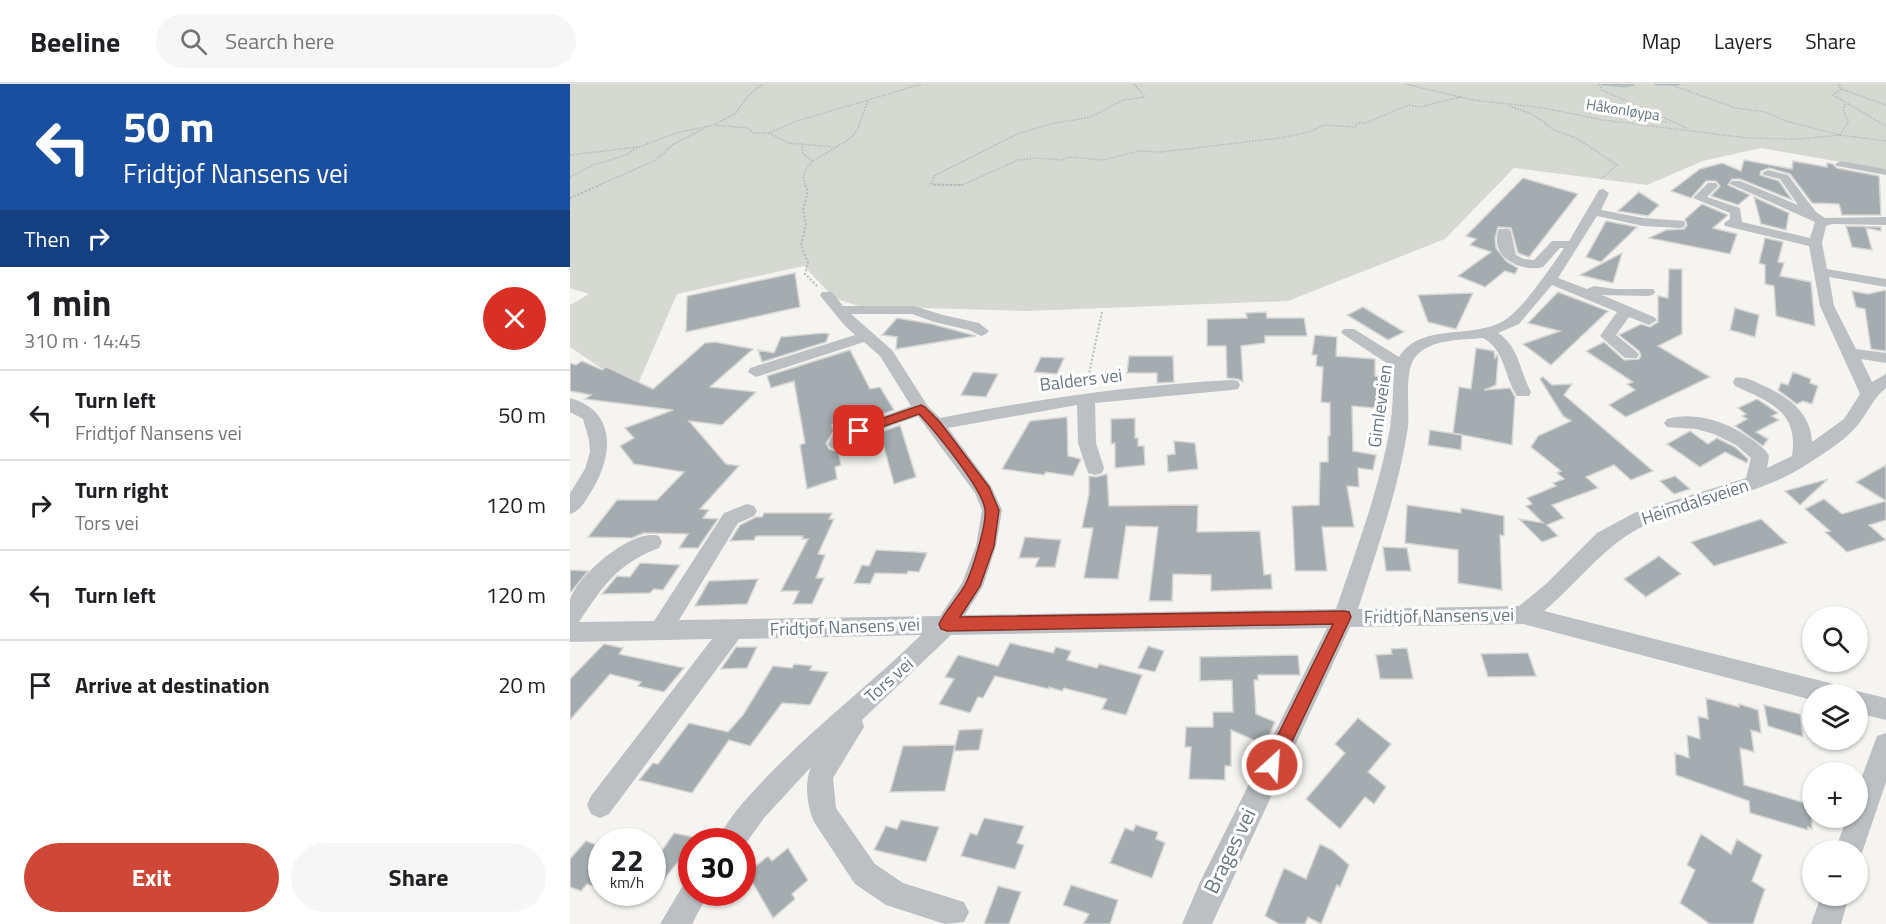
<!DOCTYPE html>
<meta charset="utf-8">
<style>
:root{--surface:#fff;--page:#f6f6f6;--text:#202124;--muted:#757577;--line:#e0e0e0;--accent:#cf4837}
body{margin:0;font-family:"Titillium Web",sans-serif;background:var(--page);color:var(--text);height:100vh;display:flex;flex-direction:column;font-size:22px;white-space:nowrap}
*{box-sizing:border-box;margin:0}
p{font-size:20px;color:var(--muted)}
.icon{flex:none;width:33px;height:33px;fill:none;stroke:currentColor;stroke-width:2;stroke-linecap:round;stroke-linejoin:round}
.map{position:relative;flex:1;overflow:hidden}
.details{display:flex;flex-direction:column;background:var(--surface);width:570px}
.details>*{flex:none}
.guide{background:#1a4fa0;color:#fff;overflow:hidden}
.buttons{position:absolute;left:1232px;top:522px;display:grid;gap:12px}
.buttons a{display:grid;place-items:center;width:66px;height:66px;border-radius:50%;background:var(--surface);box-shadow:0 2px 4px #0004;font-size:30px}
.speed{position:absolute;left:18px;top:744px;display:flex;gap:12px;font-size:30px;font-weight:700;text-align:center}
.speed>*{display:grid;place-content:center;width:78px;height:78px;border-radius:50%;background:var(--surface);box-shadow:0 2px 4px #0004;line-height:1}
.speed small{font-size:15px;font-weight:400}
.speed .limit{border:9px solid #d22;background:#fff;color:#111}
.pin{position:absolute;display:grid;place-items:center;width:51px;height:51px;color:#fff;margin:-26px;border-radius:12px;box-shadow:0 3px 9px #0006}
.me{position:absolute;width:66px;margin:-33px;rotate:26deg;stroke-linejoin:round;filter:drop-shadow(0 0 4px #0008)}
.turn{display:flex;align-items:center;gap:21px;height:126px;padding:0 24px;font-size:27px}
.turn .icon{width:78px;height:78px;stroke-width:2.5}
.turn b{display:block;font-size:42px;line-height:51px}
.then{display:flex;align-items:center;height:57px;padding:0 24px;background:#0003;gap:12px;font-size:22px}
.round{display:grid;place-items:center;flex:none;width:63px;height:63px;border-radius:32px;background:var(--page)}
.summary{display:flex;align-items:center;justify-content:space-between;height:102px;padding:0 24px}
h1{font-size:36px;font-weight:700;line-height:45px}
.primary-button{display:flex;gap:12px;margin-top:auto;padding:12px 24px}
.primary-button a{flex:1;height:69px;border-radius:36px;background:var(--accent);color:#fff;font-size:24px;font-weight:700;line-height:69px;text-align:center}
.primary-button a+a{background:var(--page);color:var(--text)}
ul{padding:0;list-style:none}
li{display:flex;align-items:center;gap:18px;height:90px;padding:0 24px;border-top:2px solid var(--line)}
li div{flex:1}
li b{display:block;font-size:22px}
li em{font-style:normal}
header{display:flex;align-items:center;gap:36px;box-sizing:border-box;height:84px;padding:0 30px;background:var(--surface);border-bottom:2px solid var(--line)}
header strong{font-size:28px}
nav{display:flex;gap:33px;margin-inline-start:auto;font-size:21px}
.search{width:420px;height:54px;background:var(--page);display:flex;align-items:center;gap:15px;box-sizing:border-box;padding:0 21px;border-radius:33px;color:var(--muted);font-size:22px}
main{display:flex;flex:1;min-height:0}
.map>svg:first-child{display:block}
</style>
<header>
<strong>Beeline</strong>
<div class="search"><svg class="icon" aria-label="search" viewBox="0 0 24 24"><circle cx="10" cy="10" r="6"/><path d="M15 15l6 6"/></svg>Search here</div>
<nav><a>Map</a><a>Layers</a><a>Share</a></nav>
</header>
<main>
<section class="details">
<div class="guide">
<div class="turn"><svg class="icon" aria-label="left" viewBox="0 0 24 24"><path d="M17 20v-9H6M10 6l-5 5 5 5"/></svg><div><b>50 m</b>Fridtjof Nansens vei</div></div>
<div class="then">Then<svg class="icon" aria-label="right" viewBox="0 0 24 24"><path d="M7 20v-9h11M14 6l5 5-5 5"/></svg></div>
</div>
<div class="summary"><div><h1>1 min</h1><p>310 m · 14:45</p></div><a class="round" style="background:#d93025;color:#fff"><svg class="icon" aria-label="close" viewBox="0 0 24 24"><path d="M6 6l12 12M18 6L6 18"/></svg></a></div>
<ul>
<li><svg class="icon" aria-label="left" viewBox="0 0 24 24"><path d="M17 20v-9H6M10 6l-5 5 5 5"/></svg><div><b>Turn left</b><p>Fridtjof Nansens vei</p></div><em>50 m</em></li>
<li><svg class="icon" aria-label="right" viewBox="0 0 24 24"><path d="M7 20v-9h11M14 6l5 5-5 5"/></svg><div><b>Turn right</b><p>Tors vei</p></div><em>120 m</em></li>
<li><svg class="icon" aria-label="left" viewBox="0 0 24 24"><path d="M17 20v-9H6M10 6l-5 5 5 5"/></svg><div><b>Turn left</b></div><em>120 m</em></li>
<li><svg class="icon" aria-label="arrive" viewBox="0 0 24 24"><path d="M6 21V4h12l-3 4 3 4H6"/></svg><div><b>Arrive at destination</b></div><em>20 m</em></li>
</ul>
<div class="primary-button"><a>Exit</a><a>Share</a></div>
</section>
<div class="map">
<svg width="1316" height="840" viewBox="0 0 1316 840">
<rect width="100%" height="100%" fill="#f5f4f1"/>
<path fill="#d5d9d1" d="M0,0H1316V86L1191,64L1133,77L1077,101L944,84L875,155L718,217L458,227L289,222L264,214L234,182L107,210L65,307L0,263V221L19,210L0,204Z"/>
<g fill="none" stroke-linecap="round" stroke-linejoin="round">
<path stroke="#b2c0c2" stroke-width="3" d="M1032,0L1056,2L1063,0
M1086,0H1109"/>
</g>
<path fill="#a4acb0" stroke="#d6d6d4" stroke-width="1.5" d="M1174,76L1222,85L1223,77L1257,83V79L1263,80L1267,84L1309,92L1311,131H1272L1269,120L1242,119L1220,90L1199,84L1191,87L1190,91L1209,97L1222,116L1170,95H1162L1158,101L1180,111L1168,121L1141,112L1150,102L1146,97H1136L1121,114L1101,107L1130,85L1152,79L1171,87Z
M953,94L1008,110L959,173L948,169L941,144L928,143L925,154L926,164L937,178L948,184L945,190L935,187L915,203L888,192L921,168L900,161L906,155L896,152Z
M1069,108L1089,121L1078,132L1048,127Z
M1184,113L1219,129L1216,146L1191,140Z
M1132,120L1158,131L1143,144L1167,150L1160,170L1079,154L1096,146L1114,145L1117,141L1115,135Z
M1036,137L1067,143L1031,178L1016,173Z
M1276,142L1311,143V147L1296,144L1302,166L1282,163Z
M1195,154L1213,158L1208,178L1214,179L1210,192L1241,198L1245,242L1206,232L1204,202L1195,200V181L1189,179Z
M1052,169L1043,199L1010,191Z
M1099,185H1112V250L1088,262L1140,293L1056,333L1039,321L1065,306L1057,300L1063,298L1016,267L1034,258L1054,276L1069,275L1071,272L1069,267L1049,251L1071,240L1080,243L1088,238V212L1098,214Z
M225,189L230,223L116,248L117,212Z
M1316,206V267L1301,265L1295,225L1286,223L1282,207L1298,210Z
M988,208L1038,227L981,281L953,260L990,247L958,239Z
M903,209L886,245L858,238L848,211Z
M793,223L834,248L818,256L777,231Z
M1165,224L1189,231L1185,253L1160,246Z
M696,228L697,234H734L737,252H695V259L671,262L673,298L668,295L657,294L656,262H637V235L677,234L676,229Z
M327,234L362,240L406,252L326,265L327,253L312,251Z
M254,249L259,250L256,258L192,278L188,266L204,269L211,253Z
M745,251L767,253L766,272L805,275V292L816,293L815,325L782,322L783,367L806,371L803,386L788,384L789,403L777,402L784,443H752L757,487H725L722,422L749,421L750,378H758V352H760V319L751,318L753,283L746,282L747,271H742Z
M145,258L183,265L140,303L186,308L152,341L119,337L156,380L169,382L130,425L139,426L133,434L148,435L128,464H109L118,450L74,449L62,454L18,453L47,416H87L114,388L64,380L50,362L64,354L55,344L103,326L15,315L21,311L0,307V279L6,281L12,277L32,286L36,283L41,285L83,305L135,259Z
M906,264L924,267L925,274L927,271L928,274L926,301L914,306L940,304L945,313L942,361L883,349L889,303L901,305Z
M280,266L300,305L310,303L324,326L302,334L300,327L262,341L264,347L256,359L259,365L268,368L271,381L265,383L267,395L237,405L230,361L235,359L224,297L201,304L197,292Z
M559,272H603L604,298L587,299V289H557Z
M471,273L494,274L487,290L464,288Z
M403,288L428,290L416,313L391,311Z
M1223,288L1241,295L1240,299L1248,302L1242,320L1233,317L1227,320L1208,306L1211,299L1218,301Z
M973,293L982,301L1002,300L994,311L1083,387L1061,396L1044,381L1016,393L1028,404L982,421L994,434L977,441L988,452L972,458L949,435L973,439L956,422L962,420L957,414L986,402L983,399L994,395L987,389L991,387L961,363L968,352L1001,337L993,332L970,295Z
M1187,315L1208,329L1202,332L1209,336L1186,348L1198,355L1193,362L1165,342L1177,335L1172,332L1176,330L1168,324Z
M497,333L498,372L511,375L503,392L476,388L474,391L432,385L460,337Z
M565,334V354H568V362H574L575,381L545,384V359L541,360V335Z
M330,341L346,393L324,400L313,360L310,361L306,350Z
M860,346L892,351L891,366L858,361Z
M1120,347L1138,360L1147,354L1165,363L1178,375L1177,379L1155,368L1130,383L1097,360Z
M604,357L625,359L628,385L598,388L597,371L605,370Z
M1316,381V436L1299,441L1316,456L1277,468L1255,448L1260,447L1235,425L1254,415L1272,430L1316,417L1286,398Z
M537,390L539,422L628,421L627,448L690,447L694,491L701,490L702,505L641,507V491L603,490L602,517H579L588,443L556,442L548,495L514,494L523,444H512L519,410V392L526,393Z
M1105,392L1120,405L1104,410L1090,397Z
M1258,395L1230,421L1215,407Z
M837,421L891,429V424L934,432V452L930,451L932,506L888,499V466L835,459Z
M194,429H262L259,435H264L248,470L255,471L246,494H254L242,520H223L229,507H211L238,455H232L233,452H186L184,456L160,457L170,441L186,433H192Z
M1191,435L1217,459L1144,482L1121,458Z
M455,453L491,456L485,483H465L469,474H449Z
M813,463L837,464L841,487H816Z
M306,466L346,468L357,469L349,488L338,487L337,490L305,489L300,500L284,499L292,481L299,482Z
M1089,472L1111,490L1076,513L1054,495Z
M70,479L110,481L93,506L84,505L80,509L32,510L47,492L60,493Z
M0,486L18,487L1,508H0Z
M188,495L177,520L125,522L139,497Z
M440,559L483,569L486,563L501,567L497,576L527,584L529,580L572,591L556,631L532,625L537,615L494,604L492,607L479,603V605L425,592L413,614L408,613L400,629L369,620L384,595L375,593L388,571L428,582Z
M34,560L53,564L49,570L114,584L94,608L68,602L71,598L40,590L0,636V595Z
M578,562L594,567L585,588L568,584Z
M166,563H187L177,584L151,585Z
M837,564L843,595H810L806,571L822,570L821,565Z
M958,569L966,592L918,593L911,570Z
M728,571L730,591H688V596H684L686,630L705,638L695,661L661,646V682H655V696L619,695L621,663H615L616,643H643V628H663L662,596L630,597V573Z
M224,580L242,582L240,586L258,588L240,621L212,619L180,662L159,656L122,709L69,696L83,679L88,680L119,639L158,648L173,631L203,582L222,584Z
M1136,614L1169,623V620L1188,626L1191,649L1181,646L1184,668L1170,664L1174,701L1242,721V745L1238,743V746L1180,729L1179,717L1106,691L1105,669L1119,674L1117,651L1130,655L1128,632L1138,635Z
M1194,621L1230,630L1233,653L1198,642Z
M788,634L821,660L798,688L816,703L804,720L795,713L770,745L736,715L775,669L765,660Z
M413,645L409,666L384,667L389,646Z
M385,661L375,707L320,708L333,662Z
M414,734L454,742L447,759L454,761L445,785L391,772L400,749L407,751Z
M331,736L369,743L356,778L304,766L316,742L327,745Z
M566,741L588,748L586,755L595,759L582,794L540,779L555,744L563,747Z
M104,749L127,754L122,758V761L110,779L108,778L82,810V781Z
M1131,750L1161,770L1167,755L1192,771L1182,797L1195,805L1183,840H1140L1110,819L1125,786L1117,781Z
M16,757L32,763V805L17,800L11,807L0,803V775Z
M750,760L762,766L779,781L770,803L767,801L751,840L738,833L735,840H709L695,832L714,784L736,795Z
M218,764L238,796L222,810L225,815L203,834L177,789L198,772L202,777Z
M501,801L548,816L540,840H513L519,830L493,821Z
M428,802L451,808L439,840H414Z"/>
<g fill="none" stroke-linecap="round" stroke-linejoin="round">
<path stroke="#b6b9bb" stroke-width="1.5" stroke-dasharray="1.5 1.5" stroke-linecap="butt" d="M564,0L575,13L553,16L521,33L480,40L447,50L364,92L361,100L392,101L448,76L465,74L491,76L500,73L533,76L569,67L591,68L709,54L739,48L754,41L785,43L788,39H795L839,21L850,23L890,13
M835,0L903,16L974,24L1033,36L1177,54L1230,55L1270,51
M1029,0L1032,6L1117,44
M1098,0L1166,24L1195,28L1216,37L1270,51L1316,57
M1268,0L1271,5L1263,11L1316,42
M1271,5L1316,21
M939,22L962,30L986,47L1006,54L1047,81L1031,95
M1071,35L1097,38
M145,40L165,30L178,12L192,0
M199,49L219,59L263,63
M1270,51L1278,38L1273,25L1276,18
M232,62L233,70L243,77C235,85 231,91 236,102
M0,71L68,63
M243,77L278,56L287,47L298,16
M0,93L23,81L56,71L69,63L106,49L144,41L178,44L184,49H199L227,37L352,0
M27,102L86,76L102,61L133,45"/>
<path stroke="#b6b9bb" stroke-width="2" stroke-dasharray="2 2" stroke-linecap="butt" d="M235,101L238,107L233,126L236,140L231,161L238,179L235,190L248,203
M364,101H393
M0,114L30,101
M522,300L519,290L532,228"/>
<path fill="#bcc0c3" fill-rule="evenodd" d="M1271,77L1316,85V91L1267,82L1265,80Z
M1198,86L1218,91L1246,128L1255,134L1316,133V141L1262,140L1256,142L1252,159L1257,185L1316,195V203L1259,193L1264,222L1286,265L1316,269V279L1291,275L1302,298L1316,290V304C1301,316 1298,330 1286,343C1274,357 1254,369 1239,379C1191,412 1130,416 1078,440C1035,459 1009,498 974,527L1260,599L1268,602L1272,610H1242V616L953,540L780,543L642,840H612L630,798L757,544L381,551L292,636L294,643L263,694L266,724L305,780L333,799L394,818L399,828L394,838L375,840L316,821L285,800L244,738C237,722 234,699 241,683L194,734L172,765V758H147C157,735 175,716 191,699C241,645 299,602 351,551L169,555L39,730L30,734L21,730L17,721L21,712L142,555L0,558C0,546 0,527 0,516C8,491 62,444 89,452L92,458L89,464C47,480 33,502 9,538L84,537L154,429L177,420L184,422L187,427L184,432L168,439L109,536L370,532L392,499L406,462L412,426L405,409L348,332L277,358L273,364L267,366L261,364L258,360L263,350L341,322L310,272L294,258L186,293L178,288L180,284L285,251L275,242L252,214L250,211L252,208H262L273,222H344L373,231L409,239L419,247L416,250L411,252L399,246L364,238L342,230H281L322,266L357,321L370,334C467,315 563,301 662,296L668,297L670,301L668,305L662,306L525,319L526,359L534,384L532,389L525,391L518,389L508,359L507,321L378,344L421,402L432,426L426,462L413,502L395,531L766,525C786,466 809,406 820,344C823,324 823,304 824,284L774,251L771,248L774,245H784L829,273C852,236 908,258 939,233C956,220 981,183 994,164H990L973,183C950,189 918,172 929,145H939L941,148L946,171L954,175L964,176L982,157H999L1029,106L1033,105L1039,109L1031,126L1073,134L1114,137L1115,140L1114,143L1109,144L1073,142L1027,132L988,194L1017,205L1024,202L1045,205H1083L1085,208L1083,211L1078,212L1032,211L1084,233L1087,236L1079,241L1059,233L1046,251L1067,268L1069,271L1067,274H1055L1030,252L1047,228L982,201L949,240L928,249C949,262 950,288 961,308L959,312H947C934,292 935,266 913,254C892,256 862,255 847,271C833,285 840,323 838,343C829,404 807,465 788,525L949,522L976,500L1027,449L1064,429L1176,394L1181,374L1166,361L1144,350L1126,345L1097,343L1094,339L1097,335C1131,325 1172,344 1196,367L1199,372L1197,384L1222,372C1229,328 1200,318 1165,302L1163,298L1165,294C1175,292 1183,297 1192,301C1217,312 1241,328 1242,358L1274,335L1290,310L1250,222L1239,162L1155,142L1154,139L1160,135V129L1123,114L1138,99H1146L1148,102L1137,113L1170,124L1172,138L1240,154L1245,138L1160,100L1162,97H1170L1228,121L1210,95L1194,91L1192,89Z
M0,314C50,328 42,377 19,411C14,419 10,427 0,430V409L15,385L20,368L19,356L13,335L0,328Z
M1287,607L1316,614V636L1287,629V610H1278Z
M1316,649V698L1293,766L1287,777V766H1265L1277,734H1287V706L1307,652Z
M122,795V808H139L122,840H90L115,798Z
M1251,812H1279L1271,840H1241Z"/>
</g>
<path fill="#cf4837" stroke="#872f24" stroke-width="1.5" d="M351,321L355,323L370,338L419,403L429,426L424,462L410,502L390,533L774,527L779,528L781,533L708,687L702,690L695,687L693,681L763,540L377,547L371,545L369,540C376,526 387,515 395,501C402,488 417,440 415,425C412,404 365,347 349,330L289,351L283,347L285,344Z"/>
<g text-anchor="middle" stroke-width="6" stroke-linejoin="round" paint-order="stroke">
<g font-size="15" fill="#67777f" stroke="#fff">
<text transform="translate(1053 26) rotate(9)" y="5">Håkonløypa</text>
</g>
<g font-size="18" fill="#67777f" stroke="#fff">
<text transform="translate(511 296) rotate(-7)" y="6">Balders vei</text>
<text transform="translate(810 322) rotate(-82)" y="6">Gimleveien</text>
<text transform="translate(1125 418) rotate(-18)" y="6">Heimdalsveien</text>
<text transform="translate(869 532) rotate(-1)" y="6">Fridtjof Nansens vei</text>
<text transform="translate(275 543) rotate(-2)" y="6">Fridtjof Nansens vei</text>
<text transform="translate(319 596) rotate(-42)" y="6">Tors vei</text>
</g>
<g font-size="21" fill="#67777f" stroke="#fff">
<text transform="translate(660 767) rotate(-64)" y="7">Brages vei</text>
</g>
</g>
</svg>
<div class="buttons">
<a><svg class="icon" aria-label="search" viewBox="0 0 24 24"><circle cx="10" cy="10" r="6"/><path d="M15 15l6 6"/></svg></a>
<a><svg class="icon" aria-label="layers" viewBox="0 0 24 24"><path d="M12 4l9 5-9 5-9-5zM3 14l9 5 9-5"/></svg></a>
<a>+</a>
<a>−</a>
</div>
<div class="speed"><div>22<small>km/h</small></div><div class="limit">30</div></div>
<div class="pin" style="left:289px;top:347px;background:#d93025"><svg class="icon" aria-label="arrive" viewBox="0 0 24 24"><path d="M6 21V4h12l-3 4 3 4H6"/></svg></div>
<svg class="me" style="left:702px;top:681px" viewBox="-20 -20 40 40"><circle r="17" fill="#cf4837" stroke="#fff" stroke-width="3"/><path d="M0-11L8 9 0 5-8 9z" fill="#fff"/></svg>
</div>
</main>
